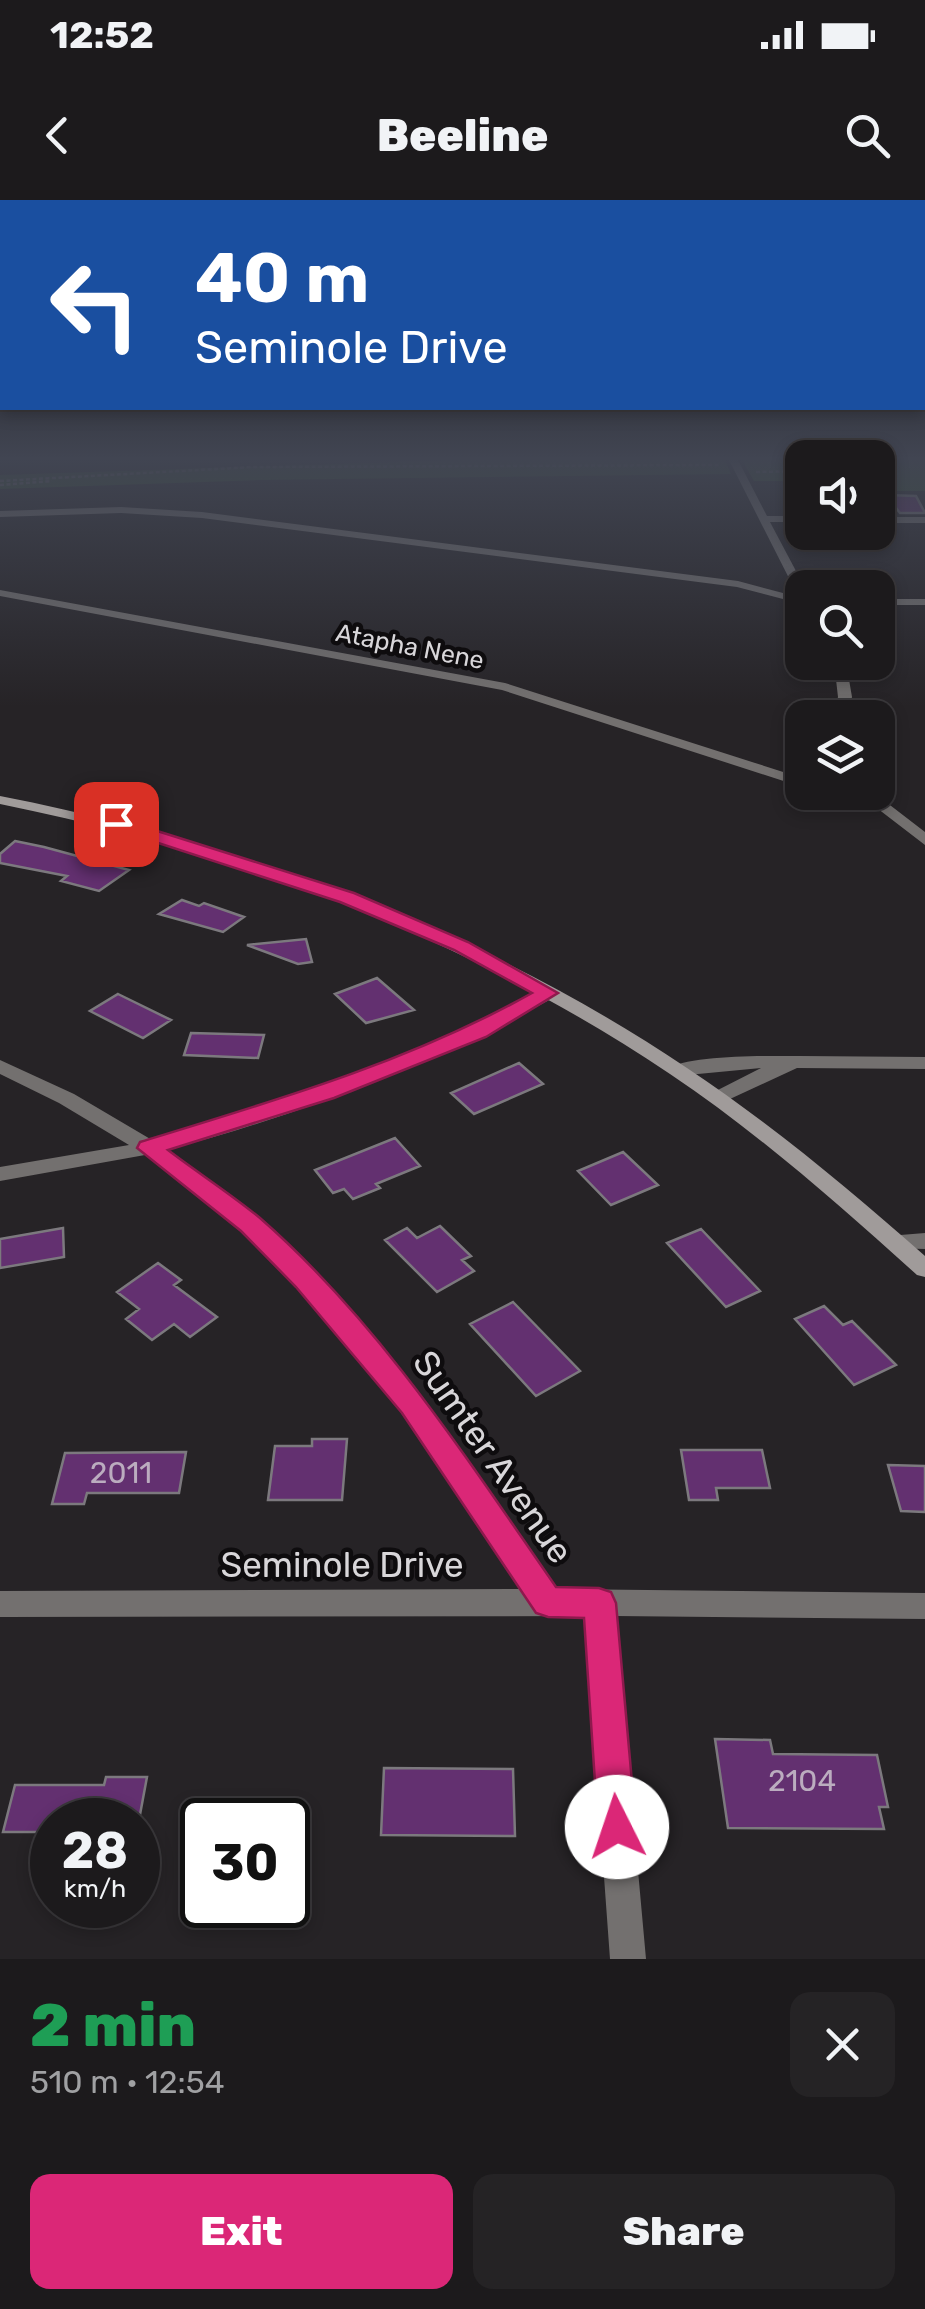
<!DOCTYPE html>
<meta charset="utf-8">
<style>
:root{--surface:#1c1a1c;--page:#252325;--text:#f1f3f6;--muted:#a0a1a3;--line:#3a383b;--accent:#db2777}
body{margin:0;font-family:Rubik,sans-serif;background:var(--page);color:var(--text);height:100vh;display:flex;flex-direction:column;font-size:38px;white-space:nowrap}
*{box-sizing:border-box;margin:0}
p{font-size:32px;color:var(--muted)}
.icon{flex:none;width:55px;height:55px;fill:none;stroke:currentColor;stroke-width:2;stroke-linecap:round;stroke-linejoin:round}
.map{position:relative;height:1759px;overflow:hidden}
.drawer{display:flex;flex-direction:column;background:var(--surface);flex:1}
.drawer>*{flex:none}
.guide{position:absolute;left:0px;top:0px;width:925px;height:210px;box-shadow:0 5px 15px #0003,0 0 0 2px var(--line);background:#1a4fa0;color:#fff;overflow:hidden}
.controls{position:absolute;left:785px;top:240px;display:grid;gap:20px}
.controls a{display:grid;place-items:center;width:110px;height:110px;border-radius:20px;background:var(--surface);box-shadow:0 5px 15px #0003,0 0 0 2px var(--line);font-size:50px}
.speed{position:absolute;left:30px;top:1598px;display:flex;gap:20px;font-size:50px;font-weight:700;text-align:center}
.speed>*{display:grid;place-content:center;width:130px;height:130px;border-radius:50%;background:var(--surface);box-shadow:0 5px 15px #0003,0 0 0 2px var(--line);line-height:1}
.speed small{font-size:25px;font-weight:400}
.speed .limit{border:5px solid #111;border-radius:15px;background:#fff;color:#111}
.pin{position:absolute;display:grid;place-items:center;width:85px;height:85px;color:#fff;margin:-42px;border-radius:20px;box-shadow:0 5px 15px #0006}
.me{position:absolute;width:110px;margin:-55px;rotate:356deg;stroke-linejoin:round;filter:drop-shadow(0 0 8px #0008)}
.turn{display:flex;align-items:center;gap:35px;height:210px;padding:0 30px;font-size:45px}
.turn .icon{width:130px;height:130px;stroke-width:2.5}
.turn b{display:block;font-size:70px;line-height:85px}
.round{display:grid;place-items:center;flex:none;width:105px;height:105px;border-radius:20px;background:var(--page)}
.head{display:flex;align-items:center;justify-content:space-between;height:170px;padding:0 30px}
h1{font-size:60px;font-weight:800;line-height:75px;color:#1e9e55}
.cta{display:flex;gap:20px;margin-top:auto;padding:20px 30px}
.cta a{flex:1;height:115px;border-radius:20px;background:var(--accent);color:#fff;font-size:40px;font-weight:800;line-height:115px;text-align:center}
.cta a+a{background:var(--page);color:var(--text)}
.status{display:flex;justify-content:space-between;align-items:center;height:70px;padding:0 50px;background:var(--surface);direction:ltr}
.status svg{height:28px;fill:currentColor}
header{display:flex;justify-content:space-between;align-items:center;height:130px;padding:0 30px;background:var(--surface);font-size:45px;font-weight:800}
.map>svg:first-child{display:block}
</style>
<div class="status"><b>12:52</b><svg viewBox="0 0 49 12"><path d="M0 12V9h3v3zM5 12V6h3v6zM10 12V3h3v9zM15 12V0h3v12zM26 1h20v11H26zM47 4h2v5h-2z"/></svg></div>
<header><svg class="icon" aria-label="back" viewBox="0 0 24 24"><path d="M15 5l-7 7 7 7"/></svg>Beeline<svg class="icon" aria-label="search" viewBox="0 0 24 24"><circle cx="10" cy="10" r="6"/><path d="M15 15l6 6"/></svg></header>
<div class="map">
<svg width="925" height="1759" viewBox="0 0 925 1759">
<rect width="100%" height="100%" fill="#262326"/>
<path fill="#35542d" d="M458,260H725L731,274L260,280L0,289V275Z
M742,260H802V281H754Z
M878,260H925V291H878Z"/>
<path fill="#633070" stroke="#7c797e" stroke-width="2.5" d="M886,295L916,296L925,313H900Z
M15,641L44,647L129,670L99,691L61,681L67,676L0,663V654Z
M182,700L199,706L204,703L244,717L223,732L159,714Z
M306,739L312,762L298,764L247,745Z
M377,778L414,810L366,823L335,794Z
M118,794L171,820L143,838L90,811Z
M191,833L264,835L258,858L184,855Z
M519,863L543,884L474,914L451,893Z
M395,938L420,966L376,984L380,988L353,999L344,989L333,993L315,970Z
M623,952L658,985L611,1005L578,971Z
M440,1026L471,1056L462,1060L474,1071L437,1092L385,1040L407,1028L417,1038Z
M63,1028L64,1057L0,1068V1039Z
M701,1029L760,1091L726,1107L667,1043Z
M158,1063L181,1080L174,1085L217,1117L190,1137L174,1124L152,1140L126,1119L139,1109L117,1092Z
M513,1102L580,1171L536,1196L470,1124Z
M824,1106L843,1125L852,1121L896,1165L854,1185L795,1119Z
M312,1239H347L342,1300H268L275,1246H312Z
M681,1250H762L770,1288H716L718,1300H689Z
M186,1252L179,1293H87L84,1304H52L65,1253Z
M888,1265L925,1266V1312L901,1311Z
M715,1539L770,1540L773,1554L877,1555L888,1607H879L884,1629L728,1628Z
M384,1568L513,1569L515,1636L381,1635Z
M106,1577H147L139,1620H52V1632H3L15,1585H104Z"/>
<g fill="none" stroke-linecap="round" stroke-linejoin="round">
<path stroke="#757275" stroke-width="2.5" stroke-dasharray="4 2.5" stroke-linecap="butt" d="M786,260L802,262
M756,272L802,271
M0,281L252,267L721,265
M0,285L52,281"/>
<path fill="#73706f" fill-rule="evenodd" d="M729,260H738L767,316H802V322H770L805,388H802V395L796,392Z
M121,307L202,312L738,381L802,398V404L737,387L202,318L121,313L0,317V311Z
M878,317H925V323H878Z
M0,390L505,483L802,578V587L502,490L0,396Z
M878,399H925V405H878Z
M834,462H846L852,497L846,518H832L838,497Z
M856,592H873L925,632V645Z
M548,787L555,789L557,793L555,797C431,864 303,914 167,950C333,1062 443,1226 555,1389L925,1393V1419L615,1416L646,1759H610L585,1416L0,1417V1391L522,1389C415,1228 309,1064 145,955L0,981V967L129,945L59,903L0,874V860L74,894L152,940L245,914L347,879L446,837Z
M925,1033V1049L888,1048L885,1042L888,1036Z"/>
<path fill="#73706f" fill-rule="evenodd" d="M801,856L925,857V869L797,868L717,905L707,899L710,894L761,868L677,876L667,870C685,854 773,856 801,856Z"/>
<path fill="#a09b9a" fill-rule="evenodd" d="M0,596C244,644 479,728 687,868C771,924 849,989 925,1056V1077L917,1075C838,1004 758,933 670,874C464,736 242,653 0,604Z"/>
</g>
<linearGradient id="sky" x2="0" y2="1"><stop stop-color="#151315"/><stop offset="0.51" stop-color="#414552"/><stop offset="1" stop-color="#414552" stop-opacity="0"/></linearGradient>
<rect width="925" height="507" fill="url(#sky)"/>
<path fill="#db2777" stroke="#8e194d" stroke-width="2.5" d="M116,618L354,693L468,742L558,793L486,837L334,898L168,950C198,973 231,994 260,1018C379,1122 467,1259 556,1387L599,1388L611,1392L616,1403L636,1627L630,1641L617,1646L604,1641L598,1627L584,1418L548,1417L536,1413L402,1213L296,1087L241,1031L137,948L140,942C274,901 409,862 532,793L454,750L340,702L109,627V620Z"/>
<g text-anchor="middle" stroke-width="9" stroke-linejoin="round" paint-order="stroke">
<g font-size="25" fill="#d8d6d9" stroke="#0e0c0e">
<text transform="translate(410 446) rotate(11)" y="9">Atapha Nene</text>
</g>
<g font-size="30" fill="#bbacbf">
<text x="121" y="1283">2011</text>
<text x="802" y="1591">2104</text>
</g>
<g font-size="35" fill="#d8d6d9" stroke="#0e0c0e">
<text transform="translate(493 1257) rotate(55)" y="12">Sumter Avenue</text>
<text x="342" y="1377">Seminole Drive</text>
</g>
</g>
</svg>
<div class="controls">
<a><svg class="icon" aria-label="sound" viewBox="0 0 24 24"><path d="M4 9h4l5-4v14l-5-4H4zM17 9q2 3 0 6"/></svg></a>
<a><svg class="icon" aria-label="search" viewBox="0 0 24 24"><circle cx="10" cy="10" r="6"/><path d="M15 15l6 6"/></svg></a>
<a><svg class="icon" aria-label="layers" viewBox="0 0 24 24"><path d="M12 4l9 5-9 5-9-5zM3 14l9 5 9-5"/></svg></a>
</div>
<div class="speed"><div>28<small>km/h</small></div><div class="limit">30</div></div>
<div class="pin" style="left:116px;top:624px;background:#d93025"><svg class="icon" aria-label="arrive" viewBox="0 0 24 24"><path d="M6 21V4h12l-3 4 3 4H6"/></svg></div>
<svg class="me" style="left:617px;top:1627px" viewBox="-20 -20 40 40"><circle r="19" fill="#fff"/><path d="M0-13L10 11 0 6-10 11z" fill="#db2777"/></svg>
<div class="guide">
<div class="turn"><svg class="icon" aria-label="left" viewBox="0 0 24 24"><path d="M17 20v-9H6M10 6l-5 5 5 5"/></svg><div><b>40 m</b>Seminole Drive</div></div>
</div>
</div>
<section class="drawer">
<div class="head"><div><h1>2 min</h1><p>510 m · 12:54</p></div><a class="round"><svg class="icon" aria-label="close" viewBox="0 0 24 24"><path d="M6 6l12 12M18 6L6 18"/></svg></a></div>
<div class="cta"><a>Exit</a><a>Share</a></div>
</section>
